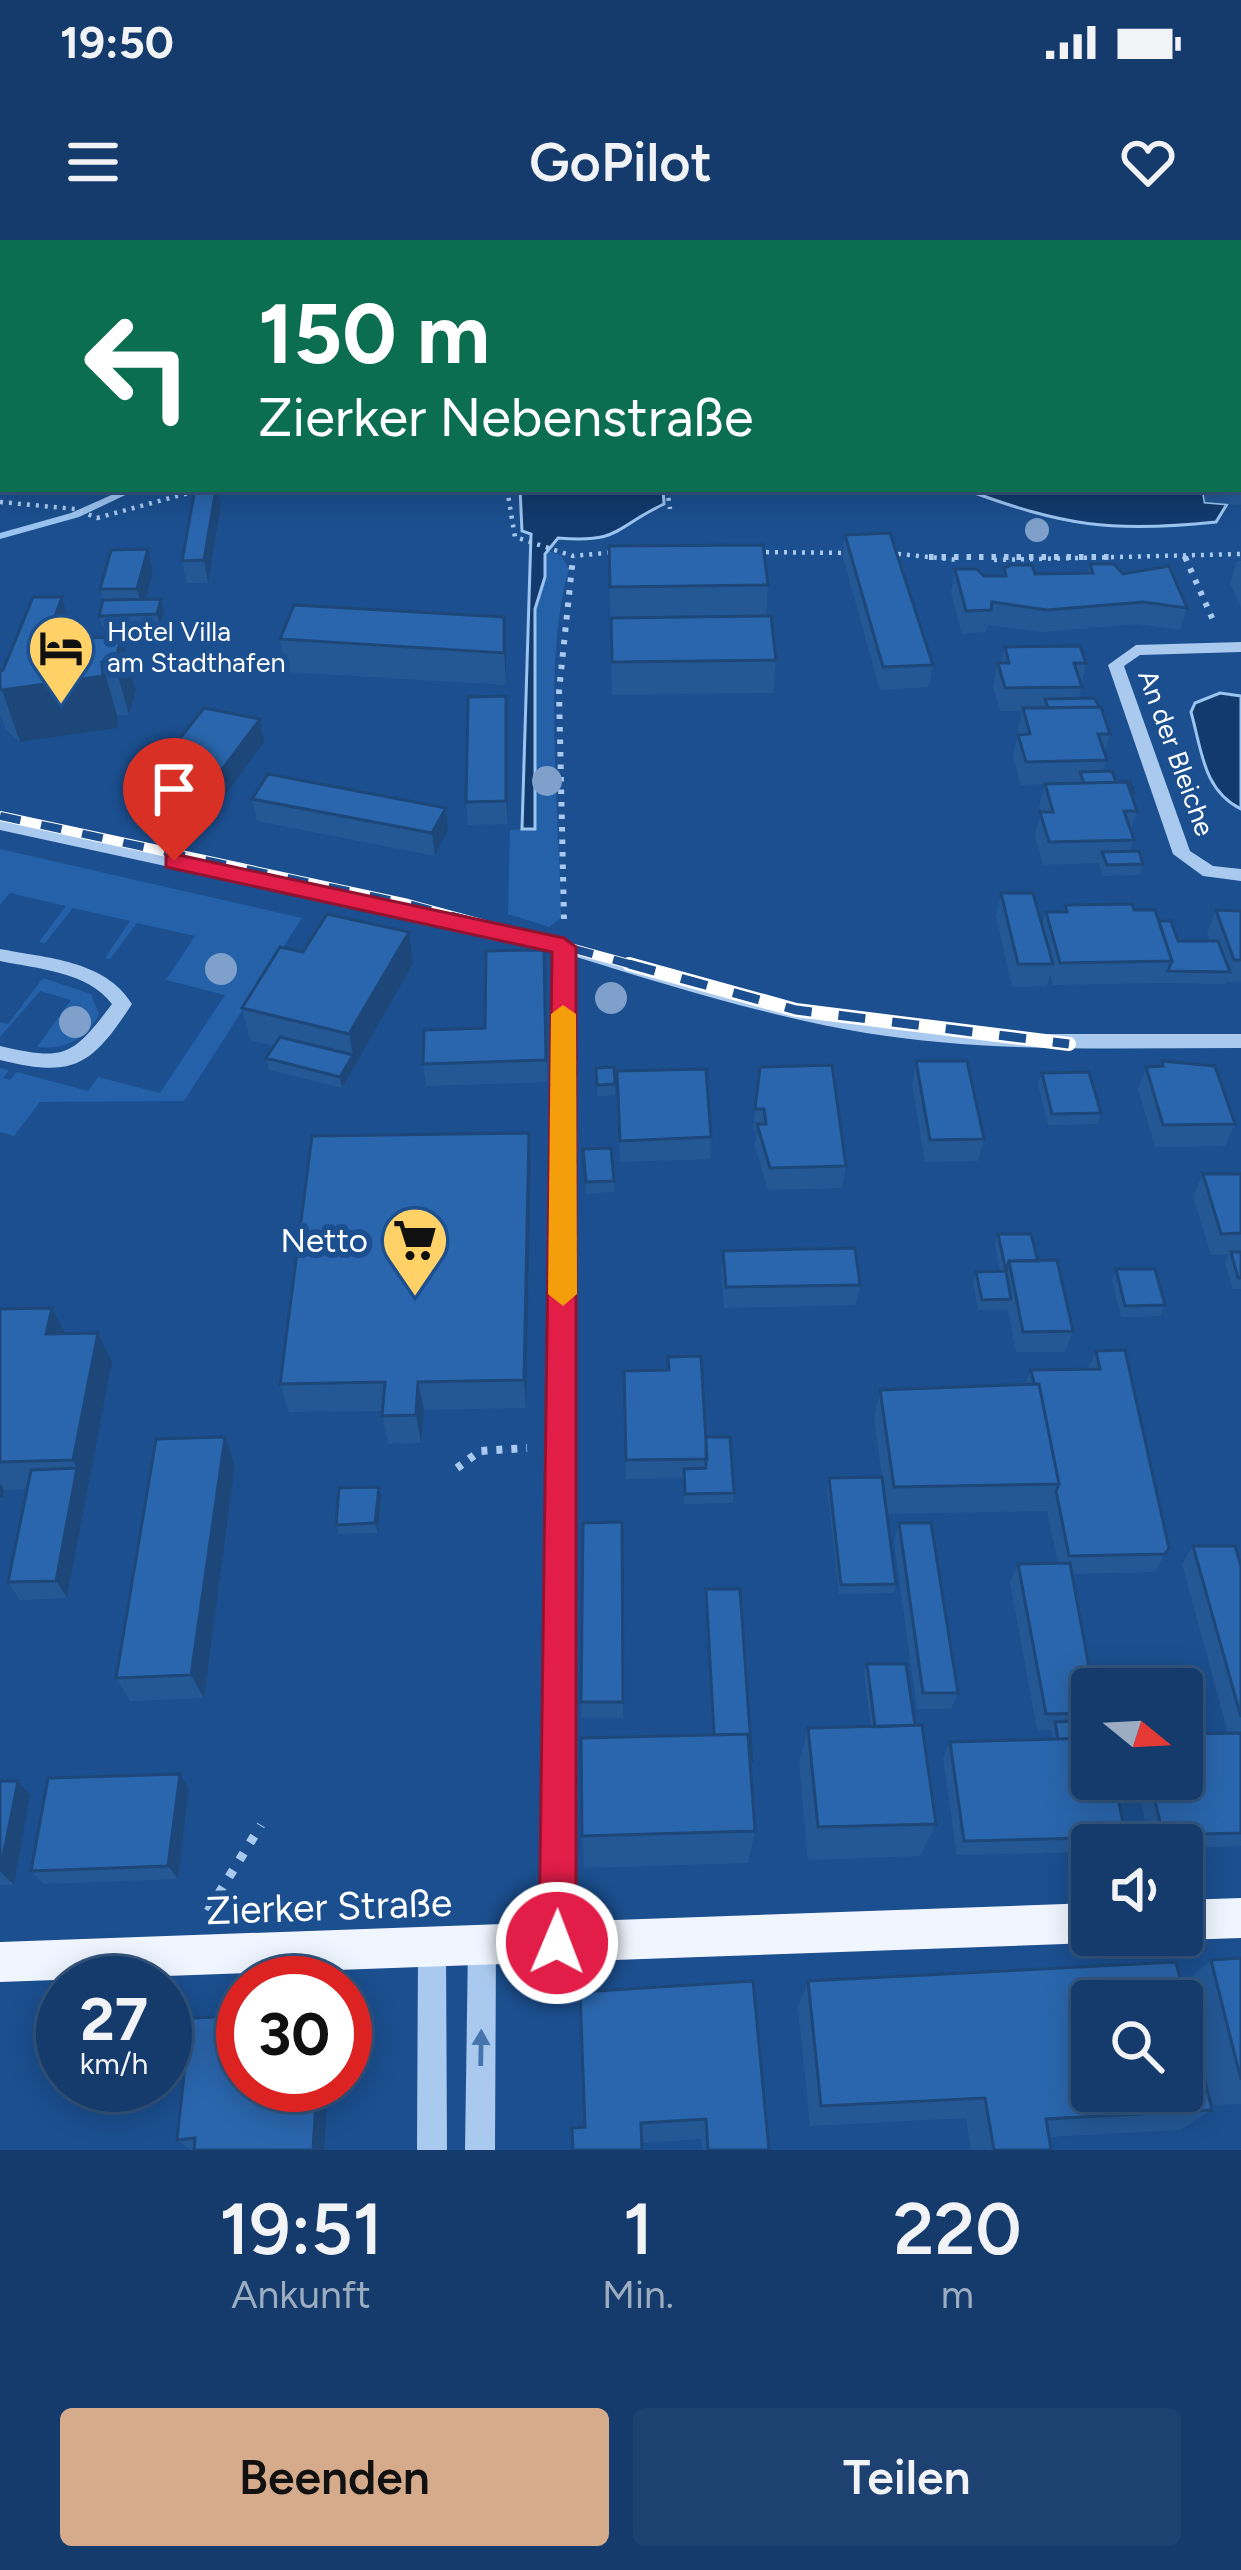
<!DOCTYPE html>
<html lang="de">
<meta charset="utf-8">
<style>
:root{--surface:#143b6b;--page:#1d4271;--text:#f1f3f6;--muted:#9dadc1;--line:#33557e;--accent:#d6ab8b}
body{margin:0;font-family:Figtree,sans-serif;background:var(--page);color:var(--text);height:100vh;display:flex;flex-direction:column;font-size:45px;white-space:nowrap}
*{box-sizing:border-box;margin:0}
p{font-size:39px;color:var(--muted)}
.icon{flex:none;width:66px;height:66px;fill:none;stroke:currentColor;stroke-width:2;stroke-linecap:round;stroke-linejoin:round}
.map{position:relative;height:1910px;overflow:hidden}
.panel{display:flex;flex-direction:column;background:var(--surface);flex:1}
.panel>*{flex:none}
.guide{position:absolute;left:0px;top:0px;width:1242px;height:252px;box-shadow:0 6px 30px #0003,0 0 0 3px var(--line);background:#0b6e4f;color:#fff;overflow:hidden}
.needle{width:78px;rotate:108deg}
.tools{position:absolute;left:1071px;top:1428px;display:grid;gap:24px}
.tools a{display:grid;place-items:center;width:132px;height:132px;border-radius:12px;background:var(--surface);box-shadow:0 6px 30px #0003,0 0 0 3px var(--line);font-size:60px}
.speed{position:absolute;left:36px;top:1716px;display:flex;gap:24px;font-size:60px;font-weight:700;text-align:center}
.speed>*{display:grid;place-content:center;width:156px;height:156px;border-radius:50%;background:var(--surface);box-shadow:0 6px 30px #0003,0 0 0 3px var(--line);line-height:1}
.speed small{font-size:30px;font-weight:400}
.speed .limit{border:18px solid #d22;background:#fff;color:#111}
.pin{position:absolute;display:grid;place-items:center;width:102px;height:102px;color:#fff;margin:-123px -51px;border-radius:50% 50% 50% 0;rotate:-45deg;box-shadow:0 0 12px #0007}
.pin .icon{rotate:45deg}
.me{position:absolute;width:132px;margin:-66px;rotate:1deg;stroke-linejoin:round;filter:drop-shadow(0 0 9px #0008)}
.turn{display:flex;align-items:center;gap:42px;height:252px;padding:0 60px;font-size:54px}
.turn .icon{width:156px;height:156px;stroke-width:2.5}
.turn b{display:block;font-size:84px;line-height:102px}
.eta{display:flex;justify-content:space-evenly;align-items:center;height:204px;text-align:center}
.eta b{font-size:72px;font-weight:600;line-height:84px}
.action{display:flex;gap:24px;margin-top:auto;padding:24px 60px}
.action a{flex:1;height:138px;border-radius:12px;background:var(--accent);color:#111;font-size:48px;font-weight:600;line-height:138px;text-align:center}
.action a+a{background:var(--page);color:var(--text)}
.status{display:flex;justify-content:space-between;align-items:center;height:84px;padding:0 60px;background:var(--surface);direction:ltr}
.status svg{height:33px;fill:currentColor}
header{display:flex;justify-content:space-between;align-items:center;height:156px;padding:0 60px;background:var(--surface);font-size:54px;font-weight:600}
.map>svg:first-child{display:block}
</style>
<div class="status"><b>19:50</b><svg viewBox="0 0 49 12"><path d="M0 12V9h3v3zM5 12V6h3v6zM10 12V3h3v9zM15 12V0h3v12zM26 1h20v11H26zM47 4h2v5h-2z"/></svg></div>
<header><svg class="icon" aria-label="menu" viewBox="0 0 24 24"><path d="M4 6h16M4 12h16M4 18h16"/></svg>GoPilot<svg class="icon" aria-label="heart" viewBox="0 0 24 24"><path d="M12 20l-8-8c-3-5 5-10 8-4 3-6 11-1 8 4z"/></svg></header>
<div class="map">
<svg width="1241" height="1910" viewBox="0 0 1241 1910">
<rect width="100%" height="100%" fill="#1b4f8f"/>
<path fill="#2461a8" d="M548,311L561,315L569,329C542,418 560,581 561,678L549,687L508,674L510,590L535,588V369Z
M0,609L302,678L184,861L40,862L14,896L0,892V828L9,830L3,838L10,840L17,832L88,851L98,837L160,853L225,755L166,740L195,696L137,683L110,719L105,718L130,681L73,668L45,703L39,702L66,666L10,653L0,665Z
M43,738L91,754L99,774C87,800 64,810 37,807L71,760L40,751L0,797V782L8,784Z"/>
<path fill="#123a6d" stroke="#9cc4f0" stroke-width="3" d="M0,0H1241V131L1239,3H3L0,17Z
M520,249H663L664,264C613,288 622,303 558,298L545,314V337L535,369V589H522L531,294L522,291Z
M964,249H1203L1205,262L1227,264L1216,282C1111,293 1063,286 964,249Z
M1220,453L1241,456V569C1203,550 1202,511 1191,472L1195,463Z"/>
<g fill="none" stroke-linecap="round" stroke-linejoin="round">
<path fill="#9cc4f0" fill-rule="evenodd" d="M125,249H138L79,277L0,299V293L71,273Z"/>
<path stroke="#a9c9ee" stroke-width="4.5" stroke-dasharray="3 6" stroke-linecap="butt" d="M507,249L515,297L573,316L616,312
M667,249L670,269
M0,262L75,269L97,278L203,249
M757,312L850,313
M889,313L958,320
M1184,316L1186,320
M994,320L1241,314"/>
<path stroke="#a9c9ee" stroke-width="6" stroke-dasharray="4.5 8" stroke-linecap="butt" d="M929,317H1113
M1185,317L1213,380
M564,679L559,451L573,317"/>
<path stroke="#a9c9ee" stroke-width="8" stroke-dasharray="6 9" stroke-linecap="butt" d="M457,1228L480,1211L527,1208"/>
<path stroke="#a9c9ee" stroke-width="9" stroke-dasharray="8 12" stroke-linecap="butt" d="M208,1671L261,1585"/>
<path fill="#a9c9ee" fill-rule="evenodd" d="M1241,402V412L1140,415L1124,426L1190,611L1213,626L1241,629V641L1203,636L1173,614L1108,425L1136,405Z
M0,578L564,701L731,751L868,779L1032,794H1241V808C1116,808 989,813 866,793C766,776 670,746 573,716L571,1703L567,1713L557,1717L547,1713L543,1703L555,711L0,590Z
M0,709C46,718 105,720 132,764C91,827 73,838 0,820V806C65,821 72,817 112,764C87,731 37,729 0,721Z
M482,1691L492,1695L496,1705L495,1910H465L468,1705L472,1695Z
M432,1694L442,1698L446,1708L447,1910H417L418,1708L422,1698Z"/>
<path fill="#f0f6ff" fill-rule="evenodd" d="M1241,1658V1698L1182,1700L1170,1695H1182V1660Z
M1092,1663V1695H1107L1092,1703L0,1742V1702Z"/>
<g stroke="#fff" stroke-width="10">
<path id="rail-far1" d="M0,576L408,664L640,727"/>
</g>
<g stroke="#fff" stroke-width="14">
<path id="rail" d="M629,724L796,770L1069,804"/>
</g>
<use href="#rail-far1" stroke="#1b4f8f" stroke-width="8" stroke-dasharray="21" stroke-linecap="butt"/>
<use href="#rail" stroke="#1b4f8f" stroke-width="9" stroke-dasharray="27" stroke-linecap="butt"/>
</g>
<g fill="#7ea0ca">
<circle cx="1037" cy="290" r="12"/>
<circle cx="547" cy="541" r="15"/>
<circle cx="221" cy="729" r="16"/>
<circle cx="611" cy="758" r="16"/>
<circle cx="75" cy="782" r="16"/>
</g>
<path fill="#245895" d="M0,5H3V63L0,62Z
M1239,133H1241V265L1205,262L1203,249H1239Z
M3,137V192L0,191V139Z
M195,249H218L221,266L208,343H187L182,321Z
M845,295L933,425L929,447L880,450L843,317Z
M609,306L768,345L766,376L776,420L773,453L612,455Z
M148,309L153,332L146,359L164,371L160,386L102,387L99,376L103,360L100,349Z
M1237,321H1241V367L1230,343Z
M1090,324L1123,334L1187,368L1180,390L1137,384L1042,392L988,385L986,392L962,394L951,352L955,329L984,336H1002L1004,328L1035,334L1088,333Z
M62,357L74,396L122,398L136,450L129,475H117L118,488L20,502L6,490L0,474V431Z
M280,399L506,410V445L286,432Z
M1005,407L1086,423L1079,458L1108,478L1107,484L1110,494L1104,514L1107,520L1103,531L1134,553L1133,559L1137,571L1130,591L1134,600L1130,611L1143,624L1140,635L1103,636L1099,623L1043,625L1035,595L1041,572L1039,566L1045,544L1021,545L1013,517L1022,471H1000L993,446L998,423H1001Z
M260,479L264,502L200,590L142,578L135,555Z
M507,479L508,584L468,585L466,562Z
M252,559L446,568L448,590L435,616L257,581Z
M1001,653L1042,685L1046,672H1063L1065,665L1134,670L1159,681L1178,701H1210L1207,693L1216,670L1241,671V742H1226L1225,744L1164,743L1053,745L1050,734L1047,746L1012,747L996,676Z
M303,712L413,724L342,848L269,830L266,818L274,806L250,800L242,768Z
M546,732L547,842L426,846L423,824L485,788Z
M916,821L984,899L978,921L925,922L912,844Z
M1162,821L1235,884L1225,906L1155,907L1138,849L1146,827L1159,826Z
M614,827L615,855L597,856L596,828Z
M760,827L846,926L842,948L768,950L755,906L757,890H753Z
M617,831L711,897L710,919L620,922Z
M1042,833L1101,873L1097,884L1048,885L1038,844Z
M529,893L531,925L526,1168L424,1170L421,1203L388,1204L382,1171L289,1172L280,1144Z
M583,909L614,941V952L586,954Z
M1203,934H1241V1049H1233L1225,1023L1229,1014L1211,1015L1193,956Z
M998,994L1038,1021L1073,1091L1065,1112H1016L1008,1070H978L973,1042L976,1032L1000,1031L995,1005Z
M723,1011L860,1045L856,1065L724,1068L721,1032Z
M1116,1029L1165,1065L1160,1076L1121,1077L1112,1040Z
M52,1068L65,1094L98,1093L112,1122L67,1358L20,1360L8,1342L27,1249L4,1250L2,1260H0V1069Z
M1096,1111L1169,1308L1154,1332L1072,1334L1092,1449V1539L1126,1597L1120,1605H1092V1612L957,1615L943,1517L950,1502L1052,1499L1051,1490H1037L1010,1342L1018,1324L1058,1323L1047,1271L887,1274L874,1178L880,1150L1025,1145L1031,1130L1088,1129Z
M668,1117L734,1253L733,1263L684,1264L683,1238L626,1239L624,1131L667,1130Z
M225,1197L235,1225L204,1458L130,1461L116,1438Z
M829,1238L896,1344L893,1353L839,1354L827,1248Z
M381,1256L378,1293L339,1294L336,1285Z
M622,1282L623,1478H582L581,1462Z
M899,1283L958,1453L951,1469H917L894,1302Z
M1193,1306L1241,1326V1606L1182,1608V1605H1150L1136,1539H1182L1228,1493L1182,1324Z
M706,1349L752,1521L751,1529L755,1591L748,1623L584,1628L582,1596L712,1495Z
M867,1424L915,1485L936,1584L920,1616L808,1620L799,1524L808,1488L871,1487L864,1433Z
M0,1541H18L30,1555L14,1645H0Z
M189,1549L178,1639L44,1644L31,1631Z
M1241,1718V1864L1211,1865L1212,1870L1180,1890L1049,1897L1051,1910H971L966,1878L810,1886L798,1767L808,1741L1182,1745L1211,1720Z
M580,1752L769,1910H800H702L701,1899L642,1903L585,1887Z
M190,1778L324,1910H191L177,1900Z"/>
<path fill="#1d4779" d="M216,249H218L221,266L208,343L204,320Z
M148,309L153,332L143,371L137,349Z
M62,357L77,409L102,422L117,475L118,488L20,502L2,450L48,396Z
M161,359L164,371L160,386L157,374Z
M504,377L506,410V445L504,413Z
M122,398L136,450L129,475L114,422Z
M506,456L507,479L508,584L506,561Z
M260,479L264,502L200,590L194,567Z
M446,568L448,590L435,616L432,593Z
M409,692L413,724L342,848L340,837L353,815L349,794Z
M529,893L531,925L526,1168L524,1140Z
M52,1068L67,1097L46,1094Z
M98,1093L112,1122L67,1358L56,1341L77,1229L73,1220Z
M418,1142L424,1170L421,1203L416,1175Z
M225,1197L235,1225L204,1458L191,1435Z
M0,1243L4,1250L2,1260L0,1257Z
M379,1247L381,1256L378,1293L375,1283Z
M180,1534L189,1549L178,1639L168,1626Z
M18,1541L30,1555L14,1645L0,1631Z
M317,1845H328L324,1910H313Z"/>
<path fill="#2a66ad" stroke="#1d4779" stroke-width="3" fill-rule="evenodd" d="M0,5H3V34L0,33Z
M1239,133H1241V233L1239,232Z
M3,137V163L0,162V139Z
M195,249H216L204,320L182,321Z
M890,293L933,425L883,427L845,295Z
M763,305L768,345L610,347L609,306Z
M148,309L137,349H100L111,310Z
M1090,324H1114L1123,334L1169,326L1187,368L1143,362L1047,370L992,362L991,370L966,371L955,329H977L984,336H1006L1004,328L1011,325H1032L1035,334L1093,333Z
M33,357H62L48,396L122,398L114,422H102L103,436L2,450L0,448V431L3,430Z
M161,359L157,374L99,376L103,360Z
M294,365L504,377V413L280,399Z
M771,376L776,420L612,422L611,378Z
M1080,406L1086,423H1074L1082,447L1005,448L998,423H1009L1005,407Z
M506,456V561L466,562L468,457Z
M1094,458L1100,467L1048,468L1045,459Z
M1101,467L1110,494H1098L1107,520L1026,522L1018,495L1030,494L1023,468Z
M204,468L260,479L194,567L135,555Z
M1112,531L1116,542H1130L1134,553H1131L1127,542L1084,543L1080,532Z
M268,534L446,568L432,593L252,559Z
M1127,542L1137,571H1124L1134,600L1049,602L1040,572H1053L1045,544Z
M1139,611L1143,624L1107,625L1102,612Z
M1001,653H1033L1053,724H1018Z
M1132,664L1134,670H1155L1172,721L1060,723L1046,672H1067L1065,665Z
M1216,670L1241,671V720H1234Z
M327,674L409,692L349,794L242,768L280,707L303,712Z
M1159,681H1171L1178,701H1218L1230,732L1168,731L1172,721Z
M544,710L546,820L423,824L424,790L485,788L486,711Z
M280,797L353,815L340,837L266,818Z
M916,821H967L984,899L930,900Z
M1162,821L1215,826L1235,884L1163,885L1146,827L1163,826Z
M832,825L846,926L770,928L757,884H766L764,869H755L760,827Z
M614,827L615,844L597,845L596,828Z
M706,829L711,897L620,901L617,831Z
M1089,832L1101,873L1052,874L1042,833Z
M529,893L524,1140L418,1142L416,1175L382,1176L385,1142L280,1144L312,896Z
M611,908L614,941L586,942L583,909Z
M1203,934H1241V993L1221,994Z
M998,994H1031L1038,1021H1009L1006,1031L1011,1059L982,1060L976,1032L1006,1031Z
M855,1008L860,1045L726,1047L723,1011Z
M1231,1012H1241V1038H1238Z
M1057,1020L1073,1091L1023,1092L1009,1021Z
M1116,1029H1155L1165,1065L1125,1066Z
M52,1068L46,1094L98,1093L73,1220L0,1222V1069Z
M1125,1110L1169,1308L1165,1314L1069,1316L1056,1251L1059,1244L1039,1144H1034L1031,1130L1100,1129L1096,1111Z
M701,1116L707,1219L626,1220L624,1131L669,1130L668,1117Z
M1039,1144L1059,1244L894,1247L880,1150Z
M225,1197L191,1435L116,1438L156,1199Z
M706,1197H730L734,1253L685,1254L684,1229L706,1228Z
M77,1228L56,1341L8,1342L31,1230Z
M882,1237L896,1344L841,1345L829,1238Z
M379,1247L375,1283L336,1285L339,1248Z
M622,1282L623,1462H581L583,1283Z
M899,1283H931L958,1453H923Z
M1193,1306H1235L1241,1326V1477Z
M1070,1323L1093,1449L1092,1473L1046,1474L1018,1324Z
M706,1349H740L752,1521H750L748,1494L714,1495Z
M867,1424H906L915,1485L875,1487Z
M1092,1480V1498L1058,1499L1055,1482Z
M922,1485L936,1584L818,1587L808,1488Z
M1241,1493V1593L1163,1595L1150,1539H1182V1494Z
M748,1494L755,1591L582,1596L581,1498Z
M1092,1498V1539H1114L1126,1597L964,1601L950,1502Z
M180,1534L168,1626L31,1631L48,1538Z
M0,1541H18L0,1631Z
M1241,1718V1840L1211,1720Z
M1176,1722L1212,1870L1046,1879L1051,1910H994L985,1858L821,1866L808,1741ZM1092,1761H1182V1851H1092Z
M753,1741L769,1910H708L706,1879L641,1883L642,1910H573L572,1888L585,1887L580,1752Z
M243,1776V1845H317L313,1910H194L195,1898L177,1900L190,1778Z"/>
<defs><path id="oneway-solid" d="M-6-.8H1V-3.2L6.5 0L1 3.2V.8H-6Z" transform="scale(3)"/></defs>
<use fill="#4674ac" href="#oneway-solid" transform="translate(481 1808) rotate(-89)"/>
<path fill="#e11d48" stroke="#92132f" stroke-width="3" d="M174,614L564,698L576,707V1703L570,1716L557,1722L544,1716L539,1703L552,712L166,627V616Z"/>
<path fill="#f59e0b" d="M563,765L576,774L577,1054L563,1066L548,1054L551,774Z"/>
<defs>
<g id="hotel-pin" transform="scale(3.45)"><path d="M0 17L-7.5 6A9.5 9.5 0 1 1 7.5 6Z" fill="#ffd166" stroke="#1b4f8f"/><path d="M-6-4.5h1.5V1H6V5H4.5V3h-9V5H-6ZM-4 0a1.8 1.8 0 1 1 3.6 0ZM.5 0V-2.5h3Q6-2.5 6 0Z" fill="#111"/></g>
<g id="supermarket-pin" transform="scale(3.45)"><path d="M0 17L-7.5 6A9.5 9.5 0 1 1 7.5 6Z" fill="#ffd166" stroke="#1b4f8f"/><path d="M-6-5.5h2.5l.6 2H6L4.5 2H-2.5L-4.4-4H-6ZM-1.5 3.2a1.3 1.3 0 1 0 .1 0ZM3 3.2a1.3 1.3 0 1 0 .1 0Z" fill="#111"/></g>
</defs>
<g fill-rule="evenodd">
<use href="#hotel-pin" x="61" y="408"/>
<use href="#supermarket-pin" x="415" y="1000"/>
</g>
<g text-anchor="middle" stroke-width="12" stroke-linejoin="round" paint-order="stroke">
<g font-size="27" fill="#fff" stroke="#1b4f8f" text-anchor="start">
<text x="107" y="401">Hotel Villa<tspan x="107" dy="31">am Stadthafen</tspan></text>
</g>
<g font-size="27" fill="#fff" stroke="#1b4f8f">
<text transform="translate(1176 513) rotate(70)" y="9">An der Bleiche</text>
</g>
<g font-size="33" fill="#fff" stroke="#1b4f8f" text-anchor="end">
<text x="368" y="1012">Netto</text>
</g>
<g font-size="39" fill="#fff" stroke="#1b4f8f">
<text transform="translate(329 1666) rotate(-2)" y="14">Zierker Straße</text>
</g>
</g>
</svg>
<div class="tools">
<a><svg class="needle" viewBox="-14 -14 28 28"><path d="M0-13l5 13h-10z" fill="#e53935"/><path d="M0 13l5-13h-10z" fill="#9dadc1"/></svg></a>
<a><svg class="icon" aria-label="sound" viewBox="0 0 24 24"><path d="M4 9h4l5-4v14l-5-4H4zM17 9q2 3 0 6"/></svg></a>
<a><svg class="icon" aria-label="search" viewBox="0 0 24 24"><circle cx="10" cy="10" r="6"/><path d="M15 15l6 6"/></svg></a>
</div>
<div class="speed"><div>27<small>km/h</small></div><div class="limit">30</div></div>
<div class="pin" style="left:174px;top:621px;background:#d93025"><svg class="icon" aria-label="arrive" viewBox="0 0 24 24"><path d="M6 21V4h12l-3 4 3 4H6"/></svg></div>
<svg class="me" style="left:557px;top:1703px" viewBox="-20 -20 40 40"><circle r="17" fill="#e11d48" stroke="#fff" stroke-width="3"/><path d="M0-11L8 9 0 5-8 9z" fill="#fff"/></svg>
<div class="guide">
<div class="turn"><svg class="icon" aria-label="left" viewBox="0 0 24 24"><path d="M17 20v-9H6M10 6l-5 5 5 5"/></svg><div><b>150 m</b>Zierker Nebenstraße</div></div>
</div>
</div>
<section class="panel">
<div class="eta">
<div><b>19:51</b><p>Ankunft</p></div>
<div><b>1</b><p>Min.</p></div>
<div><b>220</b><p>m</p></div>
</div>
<div class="action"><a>Beenden</a><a>Teilen</a></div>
</section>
